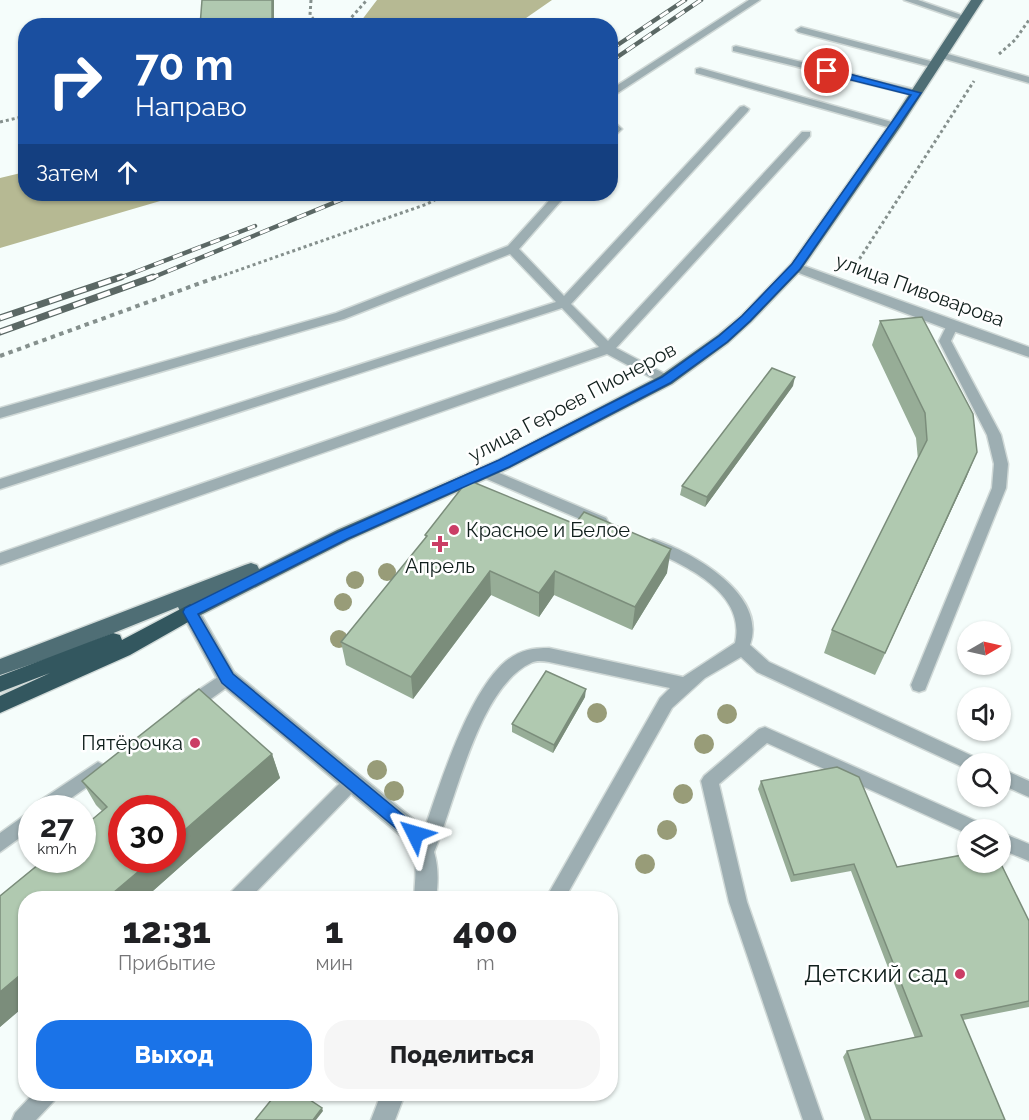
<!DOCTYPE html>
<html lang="ru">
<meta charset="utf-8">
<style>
:root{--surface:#fff;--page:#f6f6f6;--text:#202124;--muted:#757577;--accent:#1a73e8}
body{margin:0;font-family:Raleway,sans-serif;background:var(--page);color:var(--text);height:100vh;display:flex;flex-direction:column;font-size:22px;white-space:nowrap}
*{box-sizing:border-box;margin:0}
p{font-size:20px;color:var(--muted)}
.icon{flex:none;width:33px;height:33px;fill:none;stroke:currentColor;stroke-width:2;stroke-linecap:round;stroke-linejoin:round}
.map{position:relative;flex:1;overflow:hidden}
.drawer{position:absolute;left:18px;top:891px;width:600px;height:210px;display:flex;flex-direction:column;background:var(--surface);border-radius:24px;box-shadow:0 2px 4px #0004}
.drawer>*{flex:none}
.guide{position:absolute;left:18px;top:18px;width:600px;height:183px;border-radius:24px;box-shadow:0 2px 4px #0004;background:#1a4fa0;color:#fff;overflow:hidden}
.needle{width:39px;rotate:81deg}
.controls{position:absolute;left:957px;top:621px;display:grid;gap:12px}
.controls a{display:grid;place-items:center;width:54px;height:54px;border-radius:50%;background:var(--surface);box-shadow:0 2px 4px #0004;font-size:30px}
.speed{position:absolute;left:18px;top:795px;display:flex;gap:12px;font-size:30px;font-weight:700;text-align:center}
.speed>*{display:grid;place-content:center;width:78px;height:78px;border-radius:50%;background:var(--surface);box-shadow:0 2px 4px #0004;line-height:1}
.speed small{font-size:15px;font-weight:400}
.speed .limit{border:9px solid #d22;background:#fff;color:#111}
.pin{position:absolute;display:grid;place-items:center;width:51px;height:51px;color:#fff;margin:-26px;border:3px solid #fff;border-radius:50%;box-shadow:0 2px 6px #0007}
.me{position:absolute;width:66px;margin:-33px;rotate:310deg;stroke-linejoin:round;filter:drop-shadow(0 0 4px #0008)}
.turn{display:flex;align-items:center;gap:21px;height:126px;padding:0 18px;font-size:27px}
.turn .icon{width:78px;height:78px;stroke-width:2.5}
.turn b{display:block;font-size:42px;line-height:51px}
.then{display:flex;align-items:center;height:57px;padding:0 18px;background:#0003;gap:12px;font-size:22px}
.eta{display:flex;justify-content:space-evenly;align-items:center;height:102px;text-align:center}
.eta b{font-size:36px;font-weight:800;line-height:42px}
.primary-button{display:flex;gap:12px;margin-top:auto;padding:12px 18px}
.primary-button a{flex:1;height:69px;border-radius:24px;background:var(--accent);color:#fff;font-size:24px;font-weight:800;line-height:69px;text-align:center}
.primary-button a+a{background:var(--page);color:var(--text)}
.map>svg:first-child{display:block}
</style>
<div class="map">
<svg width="1029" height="1120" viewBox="0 0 1029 1120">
<rect width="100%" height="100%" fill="#f5fdfb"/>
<path fill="#b6b993" d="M377,0H552L516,25H362L361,21Z
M25,172L26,194H184L0,248V178Z"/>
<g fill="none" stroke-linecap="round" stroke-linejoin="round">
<g stroke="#d0d9d7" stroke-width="3">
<path id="lane" d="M749,0H760L610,98V90Z
M904,0H918L970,18L962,20Z
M801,27L938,63L940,65L935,68L798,32L796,30Z
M736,46L921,91L922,93L917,96L733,51V47Z
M941,52L1029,77V83L938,57L936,55Z
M700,68L899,124L900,126L891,128L696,73V69Z
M744,106L749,109L748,111L571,304L608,341L802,132H810V136L616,348L671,377L673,380L671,383H661L607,354L0,565V553L599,347L562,308L0,489V479L556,302L510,254L344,319L0,418V408L336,313L508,246L555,194H567L519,249L564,296L740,107Z
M610,118L622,129L610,140Z
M952,322L958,326L951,341L1001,435L1008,464L1006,488L927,685L925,690L919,692L913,690L911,685L992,488L994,464L987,435L939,341L948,323Z
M485,467L606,518L608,522L606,526H596L480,476L478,472L480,468Z
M653,539C692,552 768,594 750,645L769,662L979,759L981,764H968L967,769L757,672L741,657L705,678L672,708L565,898H546L660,698L670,688L549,662C543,661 536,660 531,663C477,688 455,806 432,857L426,859L420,857L417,851C435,800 465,695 506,661C520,650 533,648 549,648L683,677L735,643C747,592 684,565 648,549L646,545L648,541Z
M227,671L233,673L235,678L233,683L194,711L188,713L182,711L180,706L182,701Z
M765,727L983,824L986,830H968V834L767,743L719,784L747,902L823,1120H803L729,902L701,781L704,776L759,729Z
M98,762L104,765L107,770L104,775L57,808H35L38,802Z
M1000,768L1029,781V797L1000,784Z
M352,774L358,777L361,782L358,787L250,898H229L231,892L346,777Z
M32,810V829L0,852V833Z
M1000,832L1029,844V861L1000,849Z
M33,1094H57L54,1101L36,1120H12L15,1113Z"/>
</g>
<g stroke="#d0d9d7" stroke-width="3">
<path id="street" d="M796,263L1029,347V357L947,329L791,270L789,267Z
M190,604L197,607L234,672L423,827C437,851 440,871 436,898H414C415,877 419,860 407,841L220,684L181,612L183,607Z
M381,1094H405L395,1120H371Z"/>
</g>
<g stroke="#d0d9d7" stroke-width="3">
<path id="primary" d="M971,0H983L901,126L801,270L751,322L728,343L672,384L510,468L349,540L197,617L190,620L183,617L178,607L64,653L0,675V659L245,565L251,563L257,565L259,569L337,530L498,460L660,376L718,335L741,316L791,264L889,125Z"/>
</g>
<g stroke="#d0d9d7" stroke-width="3">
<path id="highway" d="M190,604L197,607L199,612L197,617L130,655L0,713V696L50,673L0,692V676L113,633L120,635L122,640Z"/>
</g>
<path stroke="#85908d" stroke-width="3" stroke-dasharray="3 3" stroke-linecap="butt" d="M311,0L310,15L319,26
M336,26L350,19L367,0
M999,54L1015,40L1029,20
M0,122L26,116
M853,269L974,81
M213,279L427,204L446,194"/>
<path stroke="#85908d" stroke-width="4" stroke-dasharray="4.5 4.5" stroke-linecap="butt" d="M0,356L217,277"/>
<use href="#lane" fill="#9daeb2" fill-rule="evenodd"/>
<use href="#street" fill="#9daeb2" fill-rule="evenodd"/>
<use href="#primary" fill="#4f6e75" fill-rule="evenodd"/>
<use href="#highway" fill="#33575f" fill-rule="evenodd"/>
<g stroke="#5b6865" stroke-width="4.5">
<path id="rail-far1" d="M610,50L685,0
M610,62L701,0
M117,279L255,226
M149,279L355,194"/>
</g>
<g stroke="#5b6865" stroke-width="7">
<path id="rail" d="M0,318L121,277
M0,332L153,277"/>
</g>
<use href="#rail-far1" stroke="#fff" stroke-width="3" stroke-dasharray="10" stroke-linecap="butt"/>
<use href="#rail" stroke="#fff" stroke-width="4.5" stroke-dasharray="13" stroke-linecap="butt"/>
</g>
<g fill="#989c78">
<circle cx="387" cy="572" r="9"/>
<circle cx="355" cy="580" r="9"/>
<circle cx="343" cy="602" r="9"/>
<circle cx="339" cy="639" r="9"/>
<circle cx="597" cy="713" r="10"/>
<circle cx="727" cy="714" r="10"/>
<circle cx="704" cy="744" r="10"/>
<circle cx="377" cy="770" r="10"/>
<circle cx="394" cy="791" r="10"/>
<circle cx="683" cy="794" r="10"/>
<circle cx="667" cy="830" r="10"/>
<circle cx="645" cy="864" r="10"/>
</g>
<path fill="#97ad97" d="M880,321L967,476L875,675L824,653L832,630L918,460L916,438L872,345Z
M793,386L705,507L680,495L682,486Z
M425,535L667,573L632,630L554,595L539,617L491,595L413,699L346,665L341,642L426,538Z
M585,697L553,753L512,732V724Z
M272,754L280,778L0,1027V896L102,811L96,805L82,781Z
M761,781L897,867L1029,921V1007L963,1020L1005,1120H865L843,1057L847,1051L915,1038L851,871L791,882L758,789Z"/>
<path fill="#7b8d7b" d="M272,0H274V26H272Z
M795,377L793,386L705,507L707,497Z
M977,452L967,476L875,675L885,653Z
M671,549L667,573L632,630L635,607Z
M490,571L491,595L413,699L411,677Z
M555,571L554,595L539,617V593Z
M586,689L585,697L553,753L554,745Z
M272,754L280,778L145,898H107L152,860H172V841Z
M26,970V1005L0,1027V992Z
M322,1108L323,1111L316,1120H313Z"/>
<path fill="#b0c9b0" stroke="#7b8d7b" stroke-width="1.5" d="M202,0H272V26H200Z
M922,317L973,414L977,452L885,653L832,630L927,440L925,413L880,321Z
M772,368L795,377L707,497L682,486Z
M468,480L575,524L584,512L671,549L635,607L555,571L539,593L490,571L411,677L341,642L427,536L425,535Z
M546,671L586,689L554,745L512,724Z
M199,689L272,754L172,841V808H122V860H152L107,898H26V970L0,992V896L44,860H82V828L107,807L82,781Z
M837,767L859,777L897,867L968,854V862H1000L1029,921V1001L961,1015L1005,1120H871L847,1051L922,1036L854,864L794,875L761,781Z
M276,1094H301L322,1108L313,1120H255Z"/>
<path fill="#1a73e8" stroke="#114b97" stroke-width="1.5" d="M827,68L921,93L800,269L750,321L727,342L670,383L509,467L347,539L198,614L233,674L420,829L423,834L420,839L415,841L409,839L222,683L183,612L185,608L338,532L499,460L662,377L719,336L742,316L792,264L911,95L823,73V69Z"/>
<g fill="#cb3d66" stroke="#fff" stroke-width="2">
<circle cx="454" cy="530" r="6"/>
<path d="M437 535h6v6h6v6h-6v6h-6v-6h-6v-6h6z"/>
<circle cx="195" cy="743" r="6"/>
<circle cx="960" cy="974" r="6"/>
</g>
<g text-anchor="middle" stroke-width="5" stroke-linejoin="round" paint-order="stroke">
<g font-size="20" fill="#101f1c" stroke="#fff">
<text transform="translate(920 290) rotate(20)" y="7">улица Пивоварова</text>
<text transform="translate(572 402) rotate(-28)" y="7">улица Героев Пионеров</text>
</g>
<g font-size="20" fill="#101f1c" stroke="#fff" text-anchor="start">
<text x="466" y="537">Красное и Белое</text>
<text x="440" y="573" text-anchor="middle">Апрель</text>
<text x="183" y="750" text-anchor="end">Пятёрочка</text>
</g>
<g font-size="24" fill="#101f1c" stroke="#fff" text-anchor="end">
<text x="948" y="982">Детский сад</text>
</g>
</g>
</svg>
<div class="controls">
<a><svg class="needle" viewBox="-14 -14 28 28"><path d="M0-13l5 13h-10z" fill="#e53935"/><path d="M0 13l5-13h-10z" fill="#757577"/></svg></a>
<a><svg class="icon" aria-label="sound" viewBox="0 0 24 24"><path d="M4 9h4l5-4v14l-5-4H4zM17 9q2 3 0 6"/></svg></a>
<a><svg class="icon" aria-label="search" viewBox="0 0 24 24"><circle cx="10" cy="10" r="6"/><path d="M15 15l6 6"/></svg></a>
<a><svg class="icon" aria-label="layers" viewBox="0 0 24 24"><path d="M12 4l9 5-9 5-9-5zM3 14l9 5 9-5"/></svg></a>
</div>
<div class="speed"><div>27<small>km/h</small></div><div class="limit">30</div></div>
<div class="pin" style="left:827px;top:71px;background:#d93025"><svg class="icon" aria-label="arrive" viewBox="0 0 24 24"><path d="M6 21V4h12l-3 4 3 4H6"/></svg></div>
<svg class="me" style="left:415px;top:834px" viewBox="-20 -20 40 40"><path d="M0-17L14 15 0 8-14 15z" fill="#1a73e8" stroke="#fff" stroke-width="4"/></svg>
<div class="guide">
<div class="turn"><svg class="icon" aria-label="right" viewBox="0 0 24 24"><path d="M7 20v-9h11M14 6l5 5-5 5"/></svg><div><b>70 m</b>Направо</div></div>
<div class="then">Затем<svg class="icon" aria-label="ahead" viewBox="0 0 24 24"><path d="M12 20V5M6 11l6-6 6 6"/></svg></div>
</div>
<section class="drawer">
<div class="eta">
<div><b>12:31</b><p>Прибытие</p></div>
<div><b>1</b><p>мин</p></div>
<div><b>400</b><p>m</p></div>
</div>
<div class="primary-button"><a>Выход</a><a>Поделиться</a></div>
</section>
</div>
